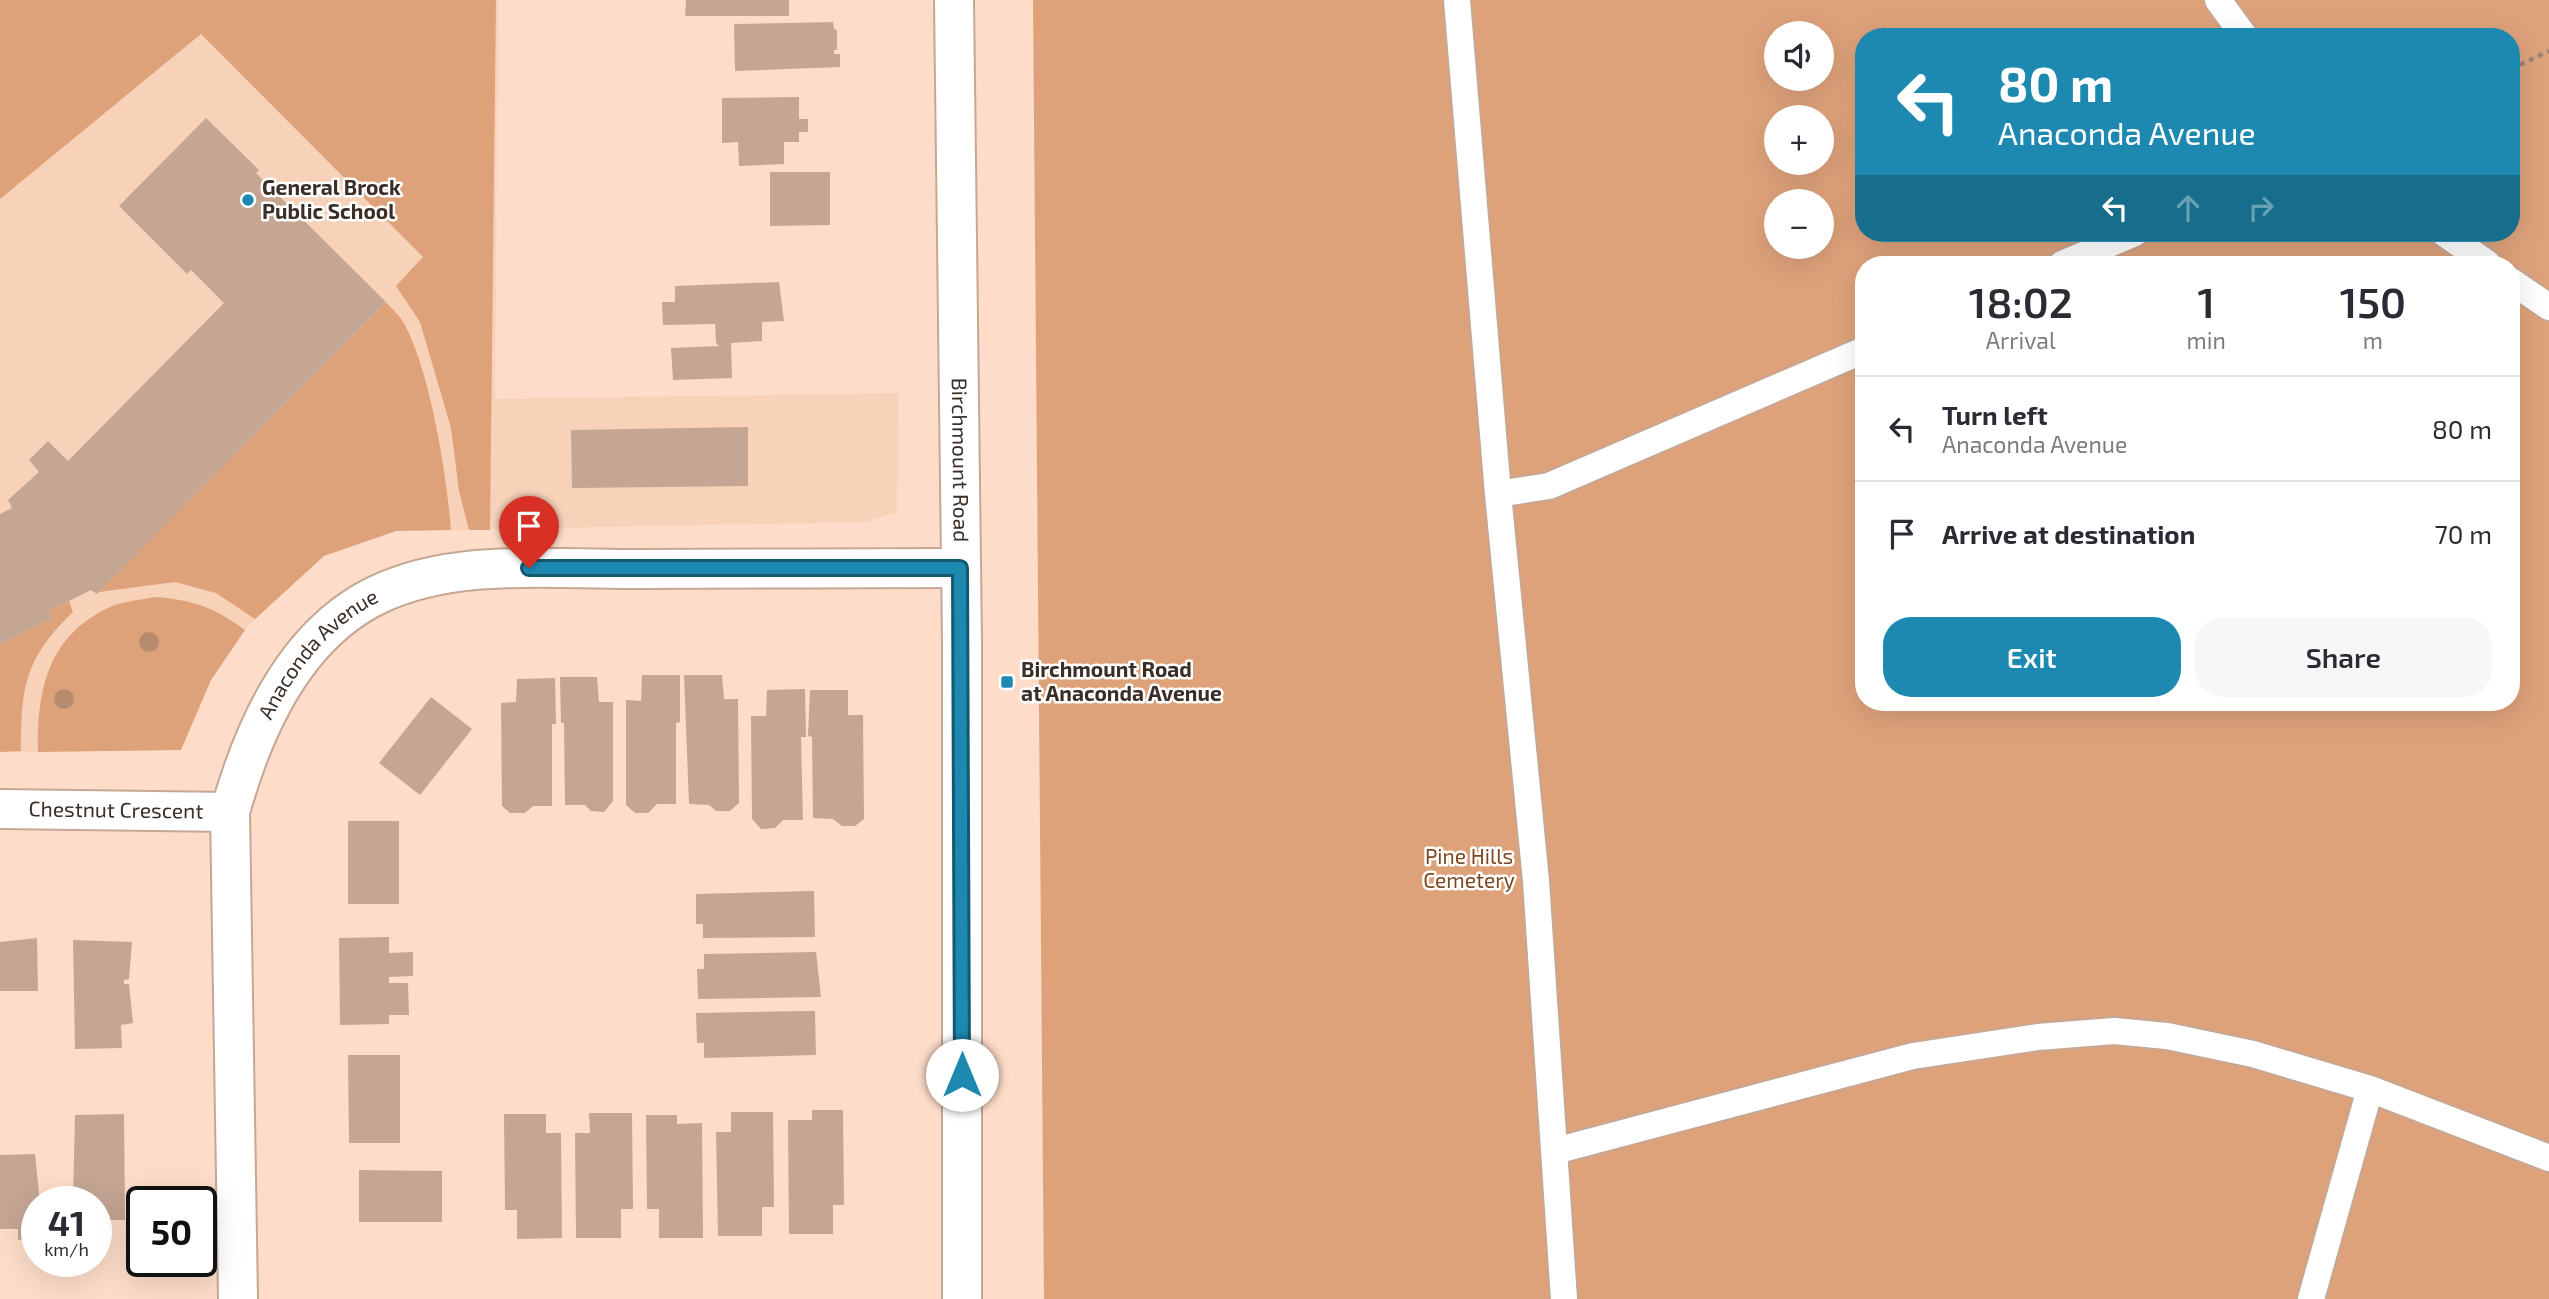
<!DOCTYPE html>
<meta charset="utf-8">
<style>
:root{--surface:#fff;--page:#f7f7f7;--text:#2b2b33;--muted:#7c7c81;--line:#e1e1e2;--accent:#1d89b0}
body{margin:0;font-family:"Exo 2",sans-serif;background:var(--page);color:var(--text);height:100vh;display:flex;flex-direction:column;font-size:26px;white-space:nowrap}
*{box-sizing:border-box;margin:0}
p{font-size:23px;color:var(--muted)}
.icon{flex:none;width:38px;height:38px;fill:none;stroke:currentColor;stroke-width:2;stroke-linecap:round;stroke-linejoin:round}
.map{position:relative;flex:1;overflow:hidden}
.sheet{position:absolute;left:1855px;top:256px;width:665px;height:455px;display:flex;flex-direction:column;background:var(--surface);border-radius:28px;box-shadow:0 7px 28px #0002}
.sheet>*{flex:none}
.top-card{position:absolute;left:1855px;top:28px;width:665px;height:214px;border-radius:28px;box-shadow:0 7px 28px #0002;background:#1d89b0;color:#fff;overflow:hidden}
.controls{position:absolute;left:1764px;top:21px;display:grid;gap:14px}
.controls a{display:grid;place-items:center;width:70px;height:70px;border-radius:50%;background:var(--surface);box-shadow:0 7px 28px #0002;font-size:35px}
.speed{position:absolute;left:21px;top:1186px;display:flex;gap:14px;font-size:35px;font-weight:700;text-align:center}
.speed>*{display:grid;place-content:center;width:91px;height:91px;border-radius:50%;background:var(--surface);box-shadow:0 7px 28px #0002;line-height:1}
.speed small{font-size:18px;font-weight:400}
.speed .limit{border:4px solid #111;border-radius:10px;background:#fff;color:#111}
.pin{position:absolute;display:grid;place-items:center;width:60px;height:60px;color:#fff;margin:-72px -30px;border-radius:50% 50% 50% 0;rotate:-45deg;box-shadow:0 0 7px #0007}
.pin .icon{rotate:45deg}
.me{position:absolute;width:77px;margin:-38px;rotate:0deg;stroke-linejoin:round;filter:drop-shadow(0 0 5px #0008)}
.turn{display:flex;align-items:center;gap:24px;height:147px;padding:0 28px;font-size:32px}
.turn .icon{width:91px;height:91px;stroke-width:2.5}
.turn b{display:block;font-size:49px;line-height:60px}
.lanes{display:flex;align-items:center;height:66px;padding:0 28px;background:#0003;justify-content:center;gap:35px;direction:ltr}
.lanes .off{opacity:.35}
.eta{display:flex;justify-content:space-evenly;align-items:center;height:119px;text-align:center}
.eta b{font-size:42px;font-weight:600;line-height:49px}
.button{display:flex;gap:14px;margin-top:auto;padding:14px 28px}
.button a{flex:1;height:80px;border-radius:28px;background:var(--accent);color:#fff;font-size:28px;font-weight:600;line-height:80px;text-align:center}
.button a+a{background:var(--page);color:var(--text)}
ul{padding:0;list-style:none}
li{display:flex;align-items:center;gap:21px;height:105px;padding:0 28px;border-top:2px solid var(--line)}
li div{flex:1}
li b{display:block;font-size:26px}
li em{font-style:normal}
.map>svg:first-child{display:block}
</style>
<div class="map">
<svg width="2549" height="1299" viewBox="0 0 2549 1299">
<rect width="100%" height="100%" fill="#fdddc9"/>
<path fill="#f8d1b9" d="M0,0H498L495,399L898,393L897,512L866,522L396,531L324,556L247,627L211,680L181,750L0,752Z"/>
<path fill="#dea27b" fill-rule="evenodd" d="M0,0H496L490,530H469L459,491L451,428L420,322L396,286L423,257L201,34L0,199Z
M1033,0H2549V1299H1044ZM1776,33H1822V79H1776ZM1864,37H2511V233H1864ZM1776,117H1822V163H1776ZM1776,201H1822V247H1776ZM1864,264H2511V702H1864Z
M386,302C392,309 400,316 404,323C431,375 446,471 451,530L396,531L324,556L255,619L216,593L175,582L99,592Z
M155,597C194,600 213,607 245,630L211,680L181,750L38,752C37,688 48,635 112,606C125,601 141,600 155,597Z
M69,601L73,612C25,658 21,687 21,751L0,752V645L52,618L49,611Z"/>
<path fill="#c4a693" d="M686,0H789V16H685Z
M833,22L834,29L837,30V50H834V54H840V67L735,71L734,24Z
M799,97V119H808V132H799V142H784V164L739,166L738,142L722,143V98Z
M206,118L259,170L256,173L386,302L97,594L91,590L49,611L52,618L0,645V514L12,508L8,500L39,472L29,460L48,441L68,461L224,303L191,270L187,274L119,206Z
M770,172H830V225L770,226Z
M779,282L784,321L762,322V341L731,343L732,378L673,380L671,348L719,346L716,343L715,324L663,325L662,302H675V286Z
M748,427V486L572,488L571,430Z
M642,675H680V722L676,723V804H657L648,813H635L626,805V700L641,701Z
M684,675H722L724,699H738L739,803L730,811H716L709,805L689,804Z
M560,677H597L599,702H613V801L604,812L591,811L585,805H565L564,723H561Z
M555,678L556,724H552V806H533L525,813H510L502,806L501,703L516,702L517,679Z
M805,689L806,737H801L803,820H783L775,828L761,829L752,819L751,716H766L767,690Z
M810,690H848V715H863L864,819L855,826H842L833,819L813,818L812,737L808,736Z
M431,697L472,729L420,795L379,763Z
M348,821H399V904H348Z
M814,891L815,937L703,938V924H696V894Z
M389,937V953L413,952V976L389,977V983H408L409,1015H389V1024L340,1025L339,938Z
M37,938L38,991H0V942Z
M73,940L132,942L129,979L124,980V984H129L133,1023L121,1025L122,1048L75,1049Z
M816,952L821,997L698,999L697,969H704V954Z
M804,1011H815L816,1055L704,1058V1043H697L696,1013Z
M348,1055H400V1143H349Z
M812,1110H843L844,1205H833V1234H789L788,1120H812Z
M731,1112H773L774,1207H762V1236H718L716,1132H731Z
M589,1113H632L633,1209H621V1238H576L575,1133H590Z
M124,1114L125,1220H96V1202H73L75,1115Z
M504,1114H546V1133H561L562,1238L517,1239V1210H505Z
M646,1115H677V1124L702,1123L703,1238H659V1209H647Z
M35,1154L40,1202H37V1229L34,1239L18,1240V1229H0V1155Z
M359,1170L442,1171V1222H359Z"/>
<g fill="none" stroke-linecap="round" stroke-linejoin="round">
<g stroke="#c5a794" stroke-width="30">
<path id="lane" d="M1457,0L1498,494L1536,881L1564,1299
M2218,0L2245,37
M2444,233L2488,264
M2062,264L2135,233
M2511,281L2549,307
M1498,494L1549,486L1864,350
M1555,1151L1913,1056L2038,1037L2114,1031L2167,1036L2253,1054L2370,1089L2549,1158
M2311,1299L2370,1089"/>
</g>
<g stroke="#c5a794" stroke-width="42">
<g id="street">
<path id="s1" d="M0,809L230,812"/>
<path id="s2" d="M238,1299L230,812C253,729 294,635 377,595C456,557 553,570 638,569C745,569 853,568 960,568"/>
</g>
</g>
<g stroke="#c5a794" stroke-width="42">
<g id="secondary">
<path id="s3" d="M954,0L962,642V1299"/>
</g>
</g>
<path stroke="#998376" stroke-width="4.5" stroke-dasharray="5 5" stroke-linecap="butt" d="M2511,69L2549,51"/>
<use href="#lane" stroke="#fff" stroke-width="26"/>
<use href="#street" stroke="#fff" stroke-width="38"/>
<use href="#secondary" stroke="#fff" stroke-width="38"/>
</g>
<g fill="#b78b6d">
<circle cx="149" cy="642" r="10"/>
<circle cx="64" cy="699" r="10"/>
</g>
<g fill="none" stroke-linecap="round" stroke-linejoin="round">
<g stroke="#135972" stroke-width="18">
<path id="route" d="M529,568H960L962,1075"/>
</g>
<use href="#route" stroke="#1d89b0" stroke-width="12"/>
</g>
<g fill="#1d89b0" stroke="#fff" stroke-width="2.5">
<circle cx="248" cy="200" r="7"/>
<rect x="1000" y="675" width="14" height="14" rx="3.5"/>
</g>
<g text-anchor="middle" stroke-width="5" stroke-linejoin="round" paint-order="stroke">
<g font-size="21" font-weight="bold" fill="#3a2e26" stroke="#fff" text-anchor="start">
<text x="262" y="195">General Brock<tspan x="262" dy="24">Public School</tspan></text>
<text x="1021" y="677">Birchmount Road<tspan x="1021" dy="24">at Anaconda Avenue</tspan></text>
</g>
<g font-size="21" fill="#3a2e26" stroke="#fff">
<text dy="7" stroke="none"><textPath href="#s3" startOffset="460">Birchmount Road</textPath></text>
<text dy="7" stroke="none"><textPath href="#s2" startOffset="672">Anaconda Avenue</textPath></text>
<text dy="7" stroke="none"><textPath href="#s1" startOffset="116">Chestnut Crescent</textPath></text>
</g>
<g font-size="21" fill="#7d4821" stroke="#fff">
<text x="1469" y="864">Pine Hills<tspan x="1469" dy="24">Cemetery</tspan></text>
</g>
</g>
</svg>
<div class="controls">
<a><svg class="icon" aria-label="sound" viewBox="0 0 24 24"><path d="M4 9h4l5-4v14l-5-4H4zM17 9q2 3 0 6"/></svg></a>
<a>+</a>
<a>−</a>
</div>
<div class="speed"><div>41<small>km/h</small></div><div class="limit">50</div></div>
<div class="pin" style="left:529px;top:568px;background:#d93025"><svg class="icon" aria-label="arrive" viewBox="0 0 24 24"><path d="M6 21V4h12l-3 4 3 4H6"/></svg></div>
<svg class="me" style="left:962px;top:1075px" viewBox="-20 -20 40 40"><circle r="19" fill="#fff"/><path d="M0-13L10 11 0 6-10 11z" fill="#1d89b0"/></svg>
<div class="top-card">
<div class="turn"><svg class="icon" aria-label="left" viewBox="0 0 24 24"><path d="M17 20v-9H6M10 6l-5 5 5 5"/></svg><div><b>80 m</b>Anaconda Avenue</div></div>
<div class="lanes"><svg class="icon" aria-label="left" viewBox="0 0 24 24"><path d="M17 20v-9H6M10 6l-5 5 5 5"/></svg><svg class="icon off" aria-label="ahead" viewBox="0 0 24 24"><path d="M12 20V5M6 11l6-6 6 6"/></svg><svg class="icon off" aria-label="right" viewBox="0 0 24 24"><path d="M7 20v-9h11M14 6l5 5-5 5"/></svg></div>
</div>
<section class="sheet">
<div class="eta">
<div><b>18:02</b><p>Arrival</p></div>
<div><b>1</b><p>min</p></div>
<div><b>150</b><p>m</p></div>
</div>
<ul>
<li><svg class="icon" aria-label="left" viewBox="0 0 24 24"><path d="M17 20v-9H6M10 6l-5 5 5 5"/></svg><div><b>Turn left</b><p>Anaconda Avenue</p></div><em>80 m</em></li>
<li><svg class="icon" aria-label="arrive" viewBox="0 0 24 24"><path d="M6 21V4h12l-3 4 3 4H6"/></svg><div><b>Arrive at destination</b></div><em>70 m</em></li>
</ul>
<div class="button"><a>Exit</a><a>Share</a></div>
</section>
</div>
